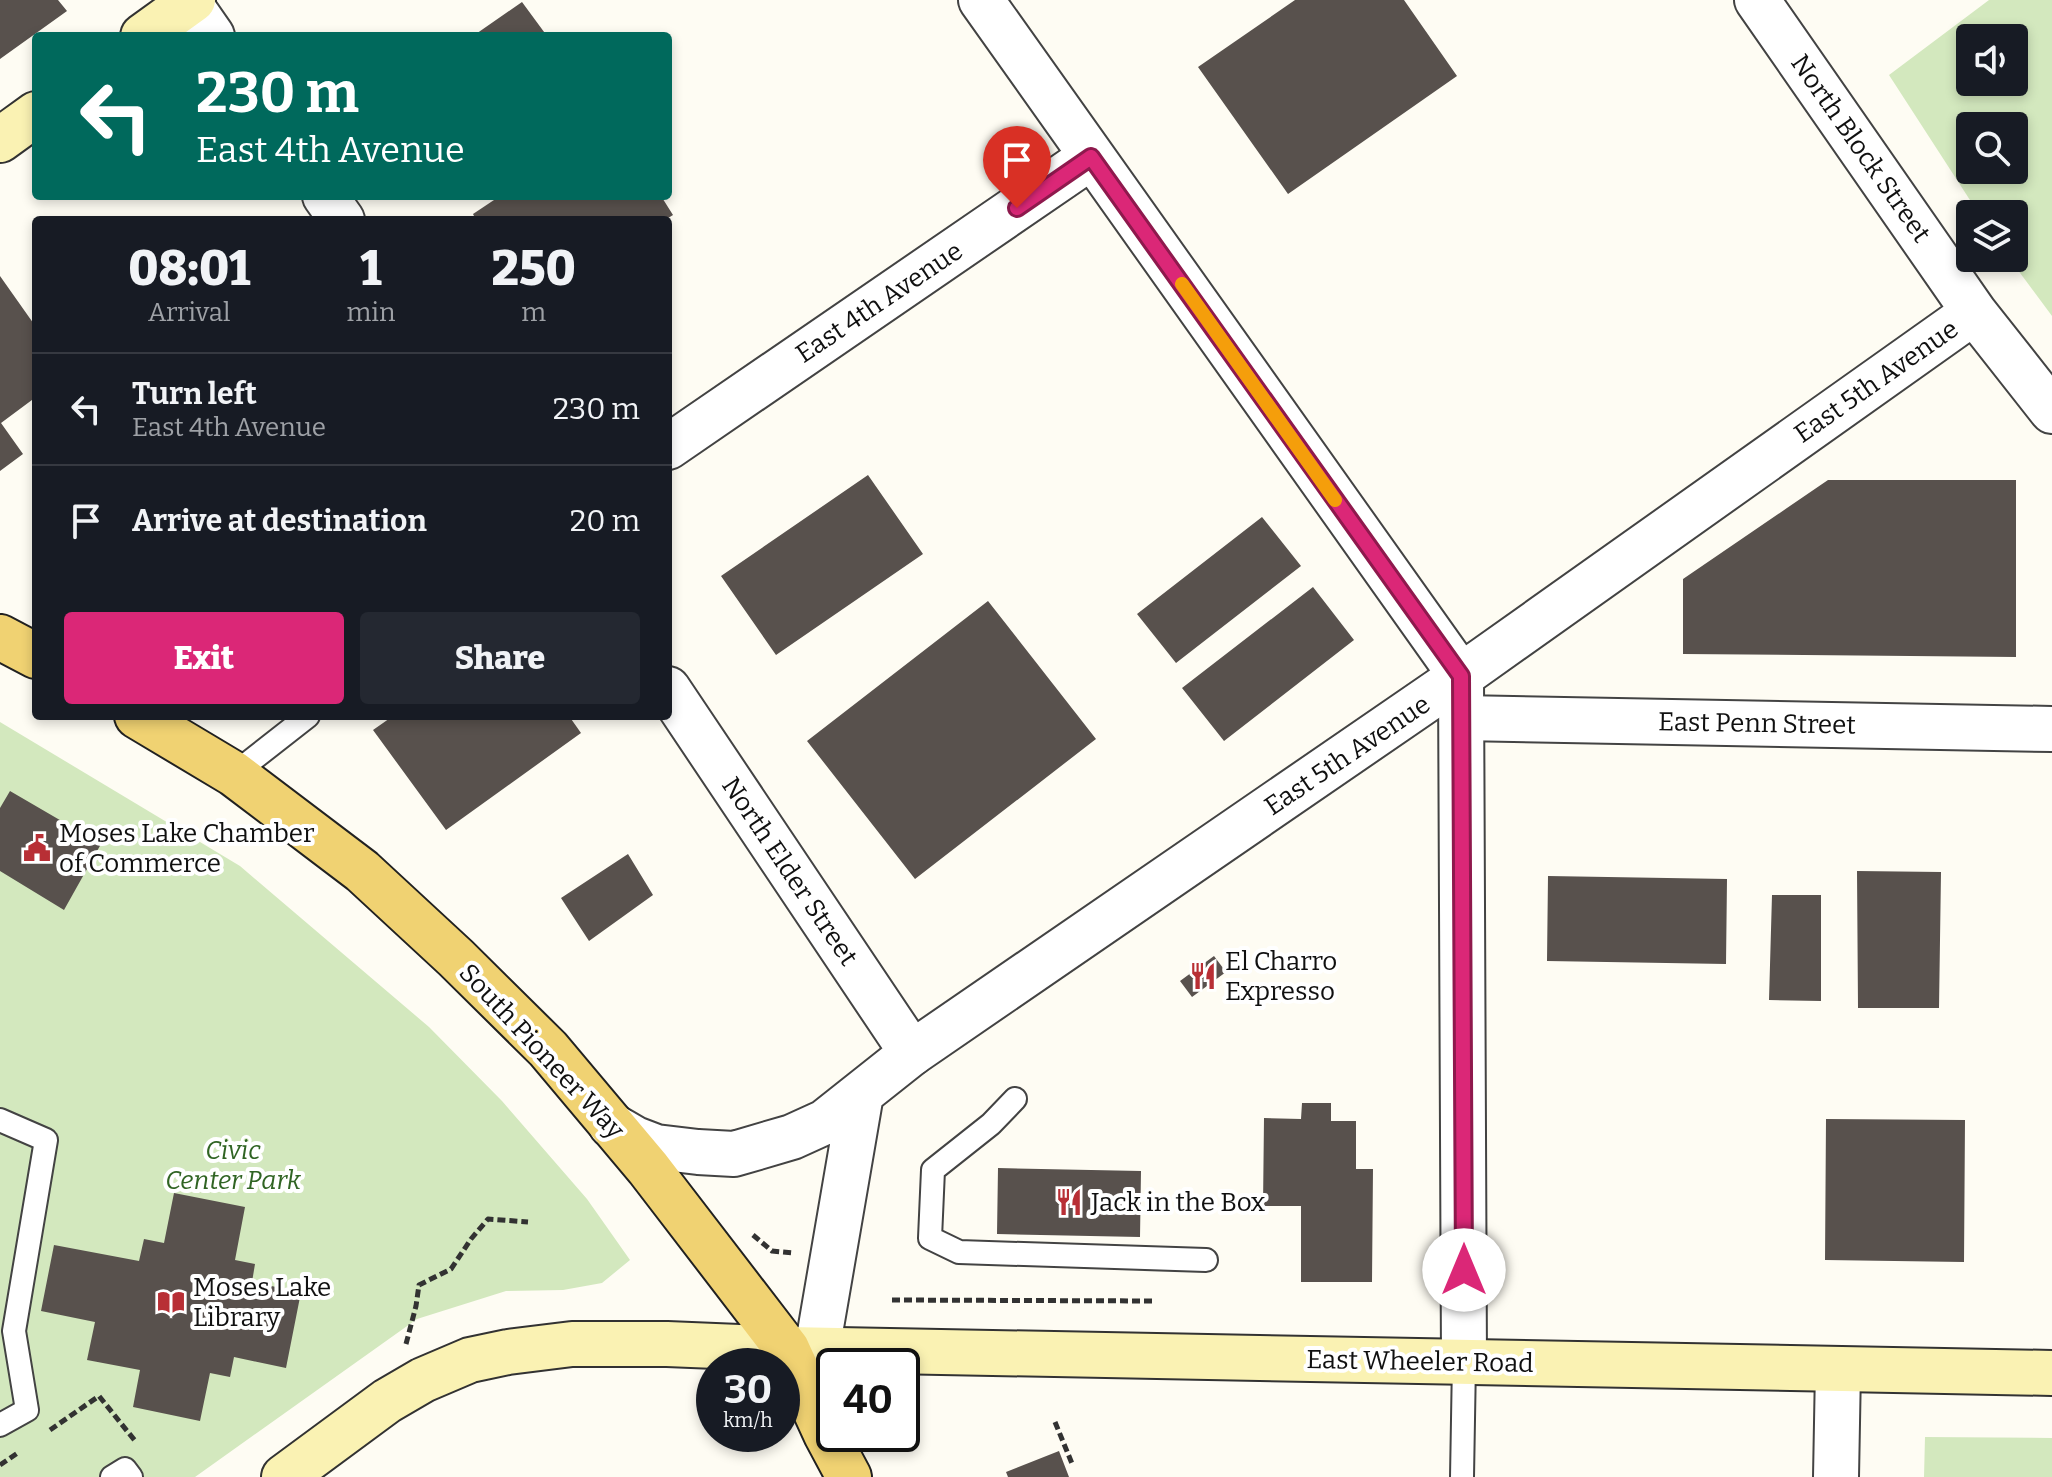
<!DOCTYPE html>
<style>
:root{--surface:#171b24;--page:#242831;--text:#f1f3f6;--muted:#9ea1a6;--line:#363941;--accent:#db2777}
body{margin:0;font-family:Bitter,serif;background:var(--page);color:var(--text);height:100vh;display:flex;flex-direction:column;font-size:30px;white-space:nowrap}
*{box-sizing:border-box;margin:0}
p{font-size:26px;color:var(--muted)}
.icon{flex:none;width:44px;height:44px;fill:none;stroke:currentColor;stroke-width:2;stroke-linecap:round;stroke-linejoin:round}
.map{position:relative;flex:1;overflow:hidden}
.panel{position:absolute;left:32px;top:216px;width:640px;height:504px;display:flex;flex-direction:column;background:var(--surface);border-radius:8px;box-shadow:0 4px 12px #0003}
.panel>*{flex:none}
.banner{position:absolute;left:32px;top:32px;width:640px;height:168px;border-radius:8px;box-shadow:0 4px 12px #0003;background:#00695c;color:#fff;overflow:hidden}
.controls{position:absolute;left:1956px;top:24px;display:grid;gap:16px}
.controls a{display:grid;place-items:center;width:72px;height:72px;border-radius:8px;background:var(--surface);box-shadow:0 4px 12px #0003;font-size:40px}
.speed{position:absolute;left:696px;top:1348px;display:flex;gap:16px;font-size:40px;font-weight:700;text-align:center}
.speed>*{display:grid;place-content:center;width:104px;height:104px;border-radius:50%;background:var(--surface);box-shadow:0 4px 12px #0003;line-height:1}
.speed small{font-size:20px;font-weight:400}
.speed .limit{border:4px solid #111;border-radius:12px;background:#fff;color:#111}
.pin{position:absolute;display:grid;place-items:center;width:68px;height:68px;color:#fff;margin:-82px -34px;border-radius:50% 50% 50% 0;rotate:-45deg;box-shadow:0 0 8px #0007}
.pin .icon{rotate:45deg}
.me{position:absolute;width:88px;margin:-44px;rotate:0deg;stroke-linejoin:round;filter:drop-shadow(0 0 6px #0008)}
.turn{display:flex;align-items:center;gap:28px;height:168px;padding:0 32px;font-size:36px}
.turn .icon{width:104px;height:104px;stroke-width:2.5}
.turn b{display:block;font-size:56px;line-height:68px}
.eta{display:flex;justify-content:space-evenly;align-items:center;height:136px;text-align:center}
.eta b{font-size:48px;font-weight:800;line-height:56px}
.cta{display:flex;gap:16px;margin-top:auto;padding:16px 32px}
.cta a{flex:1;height:92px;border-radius:8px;background:var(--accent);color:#fff;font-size:32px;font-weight:800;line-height:92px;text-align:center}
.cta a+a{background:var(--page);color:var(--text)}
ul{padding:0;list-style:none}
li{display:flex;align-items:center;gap:24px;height:112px;padding:0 32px;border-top:2px solid var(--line)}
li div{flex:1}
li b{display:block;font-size:30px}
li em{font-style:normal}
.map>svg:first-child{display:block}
</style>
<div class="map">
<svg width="2052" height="1477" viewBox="0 0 2052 1477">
<rect width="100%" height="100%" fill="#fefcf3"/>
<path fill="#d3e8be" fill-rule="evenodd" d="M1989,0H2052V316L2009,258H2014V214H1979L1889,75ZM1970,38H2014V82H1970ZM1970,126H2014V170H1970Z
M0,722L240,866L429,1027L502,1101L587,1199L630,1260L602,1283L563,1290L506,1291L417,1319L195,1477H0Z
M1925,1437L2052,1438V1477H1924Z"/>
<path fill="#58514d" d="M0,0H58L67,11L0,59Z
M1295,0H1404L1457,76L1288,194L1198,67Z
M522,2L547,36H473Z
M500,196H661L673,215L665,220H476L473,214Z
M0,276L36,327V397L1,423L23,454L0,471Z
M868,475L923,554L776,655L721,576Z
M1828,480H2016V657L1683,654V579Z
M1262,517L1301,566L1176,663L1137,614Z
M1313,587L1354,640L1224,741L1182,688Z
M988,601L1096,739L915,879L807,741Z
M393,716H569L581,733L446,830L373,730Z
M10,791L101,844L64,910L0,871V808Z
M628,854L653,895L589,941L561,898Z
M1857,871L1941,872L1939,1008H1858Z
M1548,876L1727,879L1726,964L1547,961Z
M1772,895H1821V1001L1769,1000Z
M1214,956L1226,972L1192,997L1180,981Z
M1302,1103H1331V1121H1356V1169H1373L1372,1282H1301V1206H1263L1264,1118L1301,1119Z
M1826,1119L1965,1120L1964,1262L1825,1260Z
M998,1168L1141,1171L1140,1237L997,1234Z
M174,1193L245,1207L235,1260L255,1264L252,1282L301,1292L286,1368L234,1357L230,1377L210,1373L200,1421L133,1407L140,1370L87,1360L95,1322L41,1311L54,1245L139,1261L144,1239L164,1243Z
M1059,1451L1069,1477H1008L1006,1472Z"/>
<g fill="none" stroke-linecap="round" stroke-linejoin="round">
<g stroke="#434343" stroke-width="26">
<path id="service" d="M234,774L308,716
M1015,1099L991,1124L933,1170L930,1238L959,1252L1206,1260
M0,1120L46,1140L14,1331L27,1410L0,1425
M112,1477L125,1469L131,1477
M1462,1477L1464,1362"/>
</g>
<g stroke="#434343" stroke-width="48">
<path id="minor" d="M1757,0L1974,312L2052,411
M668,447L1091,157
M1462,718L2052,729
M912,1053L1461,676L1974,312
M1836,1477L1838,1369"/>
</g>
<g stroke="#434343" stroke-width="48">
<path id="tertiary" d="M187,0L212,36
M981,0L1461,676L1464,1362
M325,196L342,220
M611,1125L635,1139L656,1147L698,1152L734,1154L792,1137L825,1122L912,1053L668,689
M817,1350L861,1094"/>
</g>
<g stroke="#323232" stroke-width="48">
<path id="secondary" d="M143,36L193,0
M0,140L36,114
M284,1477L387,1401L423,1380L470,1360L508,1352L572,1344H667L787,1349L2052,1373"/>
</g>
<g stroke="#212121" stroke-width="48">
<path id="primary" d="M0,637L36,656
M137,716L234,774L362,871L456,958L548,1049L648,1168L787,1349L826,1434L849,1477"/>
</g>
<path stroke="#323232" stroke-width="5" stroke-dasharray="8 4" stroke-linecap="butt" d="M753,1235L772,1251L793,1253
M892,1300L1156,1301
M406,1344L416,1306L419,1285L451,1269L471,1239L488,1219L528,1222
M1055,1422L1073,1466
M50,1430L99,1396L136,1442
M0,1465L19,1452"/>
<use href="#service" stroke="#fff" stroke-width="22"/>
<use href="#minor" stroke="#fff" stroke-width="44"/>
<use href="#tertiary" stroke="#fff" stroke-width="44"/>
<use href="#secondary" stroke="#faf2b3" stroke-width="44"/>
<use href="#primary" stroke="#f0d272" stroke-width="44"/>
</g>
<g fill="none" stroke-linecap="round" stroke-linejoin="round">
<g stroke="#8e194d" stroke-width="20">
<path id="route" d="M1017,208L1091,157L1461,676L1464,1270"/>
</g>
<use href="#route" stroke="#db2777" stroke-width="14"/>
<path stroke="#f59e0b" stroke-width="14" d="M1182,284L1335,500"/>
</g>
<defs>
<g id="civic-bare" transform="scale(2.16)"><path d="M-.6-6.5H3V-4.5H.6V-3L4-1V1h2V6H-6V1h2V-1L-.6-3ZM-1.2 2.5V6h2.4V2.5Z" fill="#b82f35" stroke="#fff" stroke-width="2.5" paint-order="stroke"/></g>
<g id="restaurant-bare" transform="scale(2.16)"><path d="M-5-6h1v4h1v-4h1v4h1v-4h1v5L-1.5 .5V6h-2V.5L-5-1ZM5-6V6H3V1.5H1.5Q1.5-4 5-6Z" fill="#b82f35" stroke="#fff" stroke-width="2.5" paint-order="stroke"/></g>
<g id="library-bare" transform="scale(2.16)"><path d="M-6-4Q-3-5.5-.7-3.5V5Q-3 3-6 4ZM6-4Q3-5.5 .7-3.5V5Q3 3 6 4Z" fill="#b82f35" stroke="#fff" stroke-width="2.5" paint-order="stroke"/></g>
</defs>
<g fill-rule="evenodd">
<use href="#civic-bare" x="37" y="848"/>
<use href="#restaurant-bare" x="1203" y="976"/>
<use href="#restaurant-bare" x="1069" y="1202"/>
<use href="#library-bare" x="171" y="1302"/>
</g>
<g text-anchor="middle" stroke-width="8" stroke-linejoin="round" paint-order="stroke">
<g font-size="26" fill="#101010" stroke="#fff">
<text transform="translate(1861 148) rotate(55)" y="9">North Block Street</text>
<text transform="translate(879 302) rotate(-34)" y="9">East 4th Avenue</text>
<text transform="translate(1876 381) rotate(-35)" y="9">East 5th Avenue</text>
<text transform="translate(1757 723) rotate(1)" y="9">East Penn Street</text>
<text transform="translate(1347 755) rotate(-34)" y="9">East 5th Avenue</text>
<text transform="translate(790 871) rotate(56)" y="9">North Elder Street</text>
<text transform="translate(542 1051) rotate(47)" y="9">South Pioneer Way</text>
<text transform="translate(1420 1361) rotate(1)" y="9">East Wheeler Road</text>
</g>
<g font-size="26" fill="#101010" stroke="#fff" text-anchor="start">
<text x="59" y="842">Moses Lake Chamber<tspan x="59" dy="30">of Commerce</tspan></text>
<text x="1225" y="970">El Charro<tspan x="1225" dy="30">Expresso</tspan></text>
<text x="1091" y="1211">Jack in the Box</text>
<text x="193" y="1296">Moses Lake<tspan x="193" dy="30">Library</tspan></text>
</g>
<g font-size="26" font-style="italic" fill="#306423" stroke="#fff">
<text x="233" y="1159">Civic<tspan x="233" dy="30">Center Park</tspan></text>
</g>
</g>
</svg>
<div class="controls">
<a><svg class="icon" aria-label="sound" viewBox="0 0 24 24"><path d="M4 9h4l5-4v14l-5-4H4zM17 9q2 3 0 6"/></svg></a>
<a><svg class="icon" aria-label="search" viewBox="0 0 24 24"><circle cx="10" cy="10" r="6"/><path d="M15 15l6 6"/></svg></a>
<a><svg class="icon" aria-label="layers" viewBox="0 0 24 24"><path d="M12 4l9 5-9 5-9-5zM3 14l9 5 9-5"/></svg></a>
</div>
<div class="speed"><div>30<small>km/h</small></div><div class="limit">40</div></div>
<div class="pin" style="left:1017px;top:208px;background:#d93025"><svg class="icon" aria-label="arrive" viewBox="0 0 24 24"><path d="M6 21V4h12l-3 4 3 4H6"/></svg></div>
<svg class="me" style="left:1464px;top:1270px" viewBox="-20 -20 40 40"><circle r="19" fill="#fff"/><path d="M0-13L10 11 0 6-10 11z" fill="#db2777"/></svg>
<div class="banner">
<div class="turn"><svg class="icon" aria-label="left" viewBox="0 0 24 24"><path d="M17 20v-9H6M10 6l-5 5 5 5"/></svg><div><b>230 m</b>East 4th Avenue</div></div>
</div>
<section class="panel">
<div class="eta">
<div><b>08:01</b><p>Arrival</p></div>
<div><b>1</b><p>min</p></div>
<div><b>250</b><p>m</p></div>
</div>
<ul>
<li><svg class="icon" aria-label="left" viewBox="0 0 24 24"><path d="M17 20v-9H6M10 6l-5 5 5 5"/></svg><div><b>Turn left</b><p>East 4th Avenue</p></div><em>230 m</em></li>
<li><svg class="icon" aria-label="arrive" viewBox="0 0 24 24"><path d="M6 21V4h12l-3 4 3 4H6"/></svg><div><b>Arrive at destination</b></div><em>20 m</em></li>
</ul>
<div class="cta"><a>Exit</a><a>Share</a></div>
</section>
</div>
